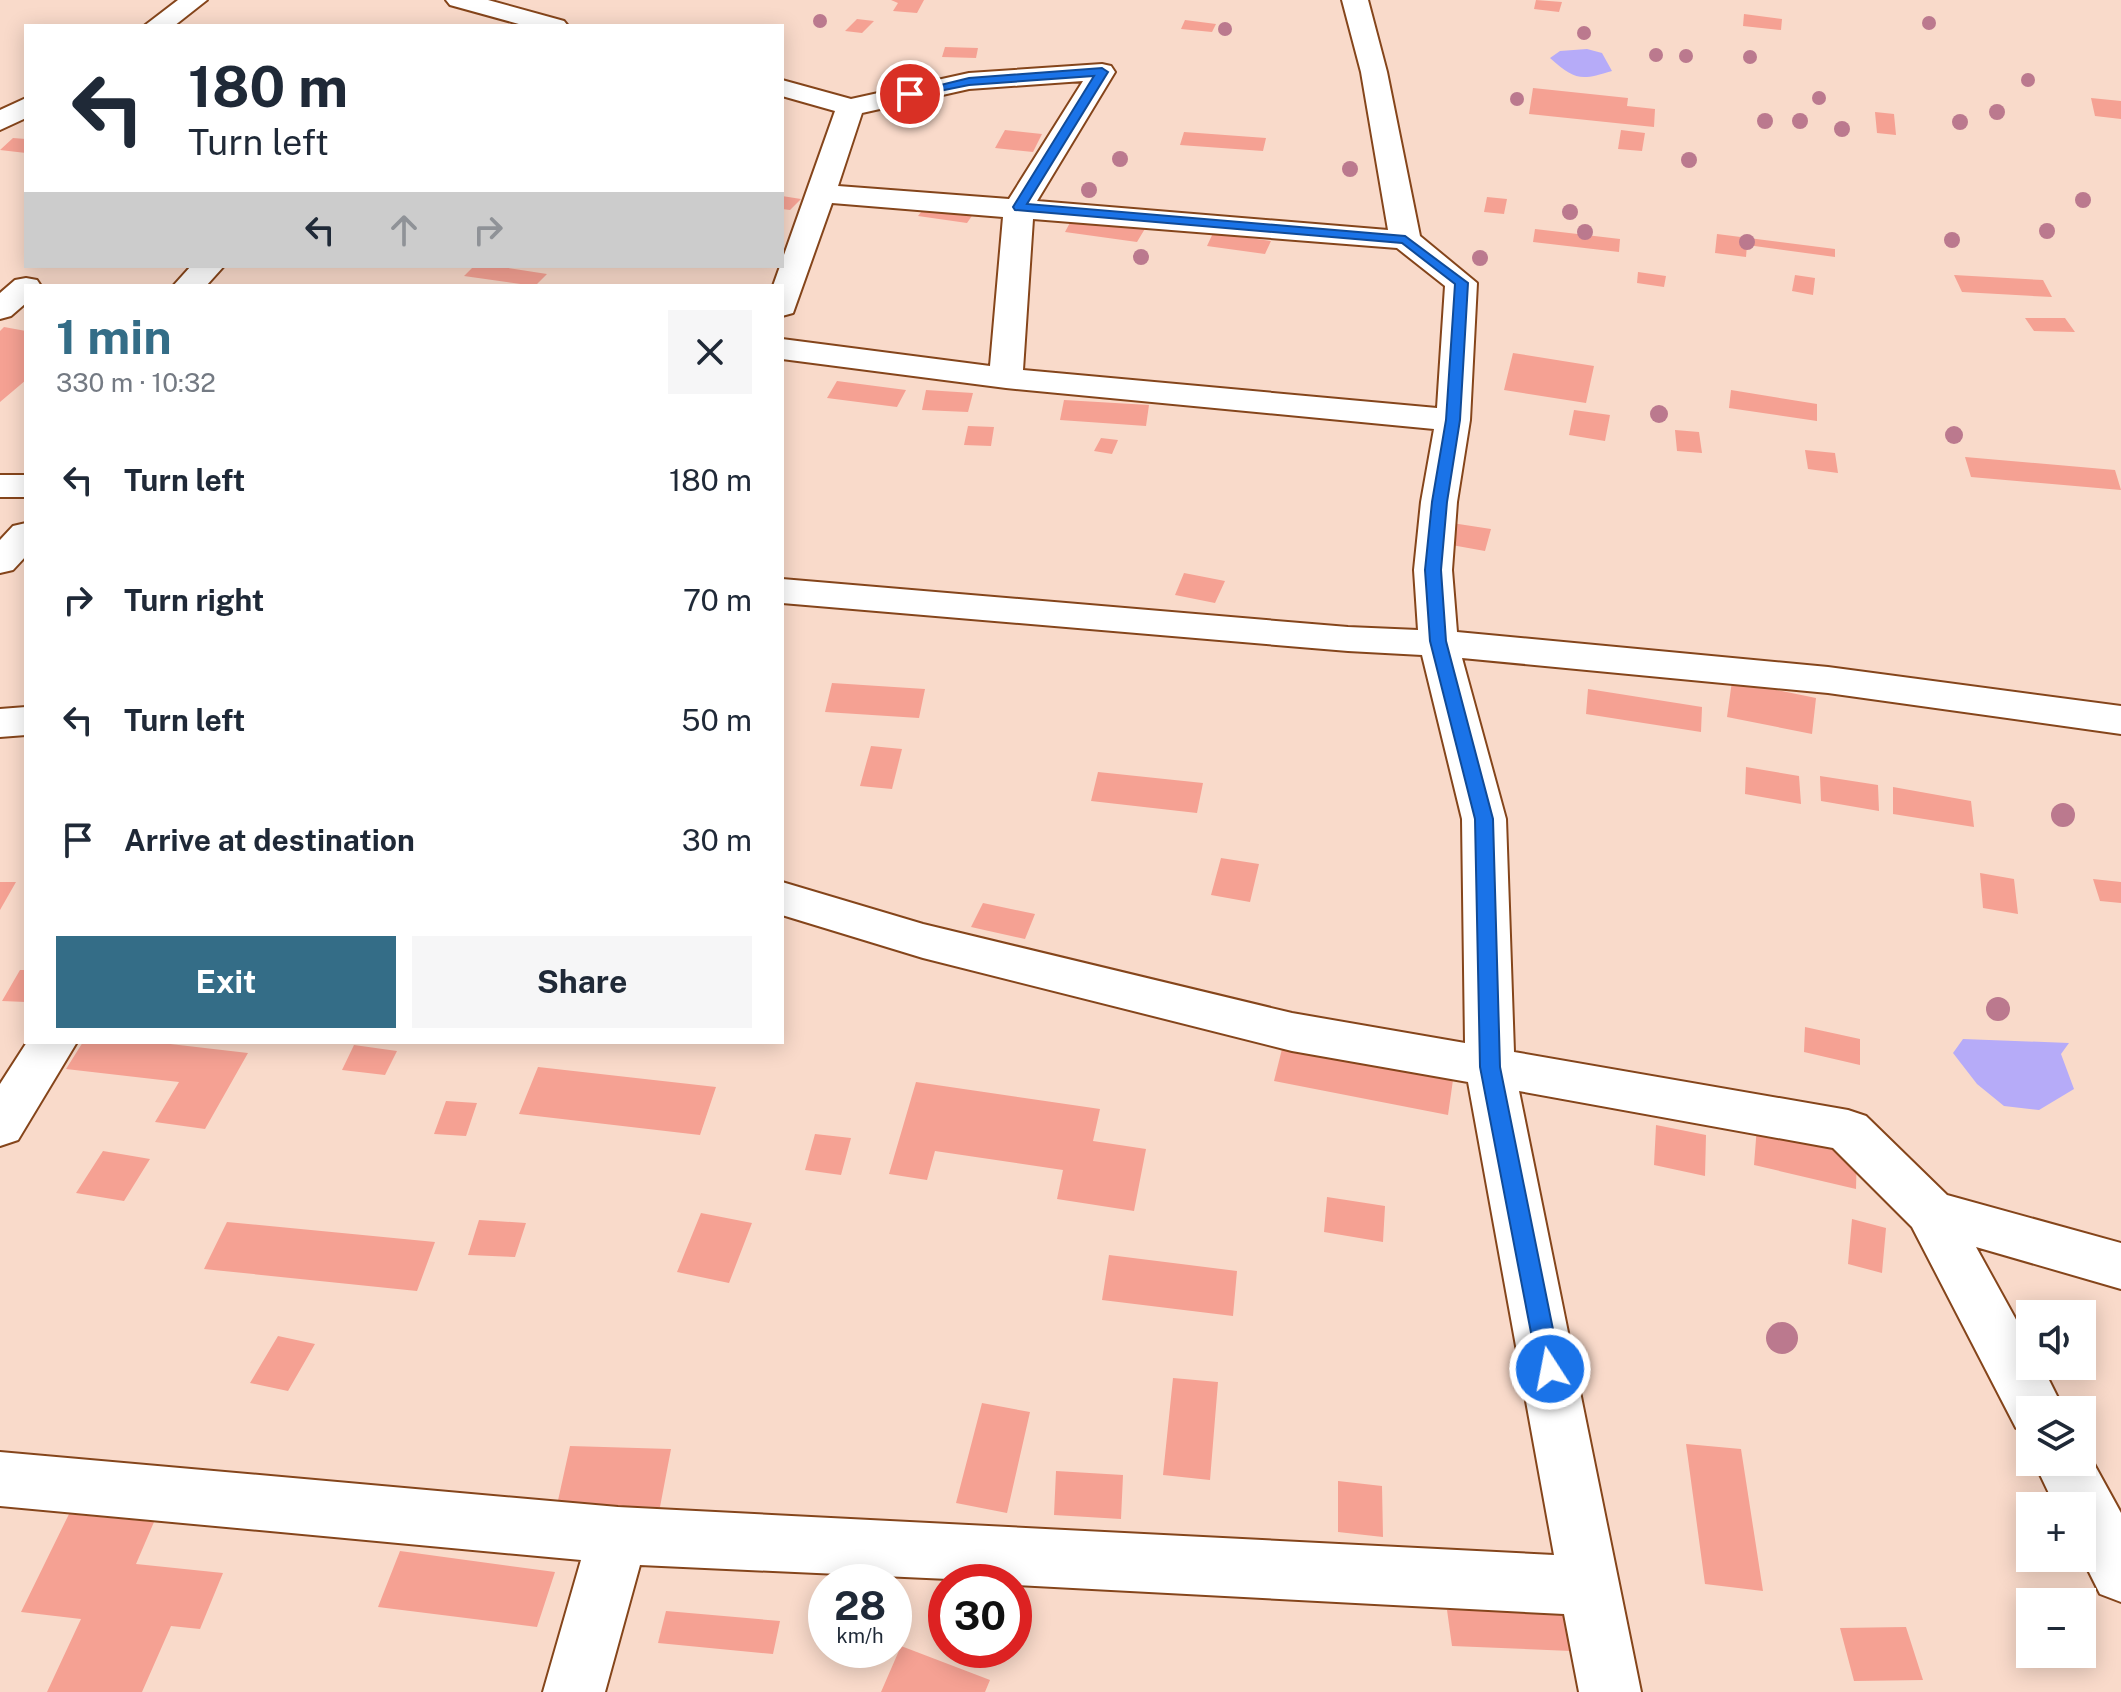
<!DOCTYPE html>
<meta charset="utf-8">
<style>
:root{--surface:#fff;--page:#f6f6f7;--text:#1f2937;--muted:#747a83;--accent:#346d87}
body{margin:0;font-family:"Public Sans",sans-serif;background:var(--page);color:var(--text);height:100vh;display:flex;flex-direction:column;font-size:30px;white-space:nowrap}
*{box-sizing:border-box;margin:0}
p{font-size:26px;color:var(--muted)}
.icon{flex:none;width:44px;height:44px;fill:none;stroke:currentColor;stroke-width:2;stroke-linecap:round;stroke-linejoin:round}
.map{position:relative;flex:1;overflow:hidden}
.panel{position:absolute;left:24px;top:284px;width:760px;height:760px;display:flex;flex-direction:column;background:var(--surface);border-radius:0px;box-shadow:0 4px 20px #0003}
.panel>*{flex:none}
.guide{position:absolute;left:24px;top:24px;width:760px;height:244px;border-radius:0px;box-shadow:0 4px 20px #0003;background:#fff;color:var(--text);overflow:hidden}
.fabs{position:absolute;left:2016px;top:1300px;display:grid;gap:16px}
.fabs a{display:grid;place-items:center;width:80px;height:80px;border-radius:0px;background:var(--surface);box-shadow:0 4px 20px #0003;font-size:40px}
.speed{position:absolute;left:808px;top:1564px;display:flex;gap:16px;font-size:40px;font-weight:700;text-align:center}
.speed>*{display:grid;place-content:center;width:104px;height:104px;border-radius:50%;background:var(--surface);box-shadow:0 4px 20px #0003;line-height:1}
.speed small{font-size:20px;font-weight:400}
.speed .limit{border:12px solid #d22;background:#fff;color:#111}
.pin{position:absolute;display:grid;place-items:center;width:68px;height:68px;color:#fff;margin:-34px;border:4px solid #fff;border-radius:50%;box-shadow:0 2px 8px #0007}
.me{position:absolute;width:88px;margin:-44px;rotate:349deg;stroke-linejoin:round;filter:drop-shadow(0 0 6px #0008)}
.turn{display:flex;align-items:center;gap:28px;height:168px;padding:0 32px;font-size:36px}
.turn .icon{width:104px;height:104px;stroke-width:2.5}
.turn b{display:block;font-size:56px;line-height:68px}
.lanes{display:flex;align-items:center;height:76px;padding:0 32px;background:#0003;justify-content:center;gap:40px;direction:ltr}
.lanes .off{opacity:.35}
.round{display:grid;place-items:center;flex:none;width:84px;height:84px;border-radius:0px;background:var(--page)}
.summary{display:flex;align-items:center;justify-content:space-between;height:136px;padding:0 32px}
h1{font-size:48px;font-weight:700;line-height:60px;color:var(--accent)}
.button{display:flex;gap:16px;margin-top:auto;padding:16px 32px}
.button a{flex:1;height:92px;border-radius:0px;background:var(--accent);color:#fff;font-size:32px;font-weight:700;line-height:92px;text-align:center}
.button a+a{background:var(--page);color:var(--text)}
ul{padding:0;list-style:none}
li{display:flex;align-items:center;gap:24px;height:120px;padding:0 32px}
li div{flex:1}
li b{display:block;font-size:30px}
li em{font-style:normal}
.map>svg:first-child{display:block}
</style>
<div class="map">
<svg width="2121" height="1692" viewBox="0 0 2121 1692">
<rect width="100%" height="100%" fill="#f9daca"/>
<path fill="#b6abf8" d="M1587,49L1602,53L1612,71C1580,81 1575,80 1550,58L1560,51Z
M1963,1039L2069,1043L2061,1054L2074,1089L2039,1110L2004,1106L1977,1084L1953,1053Z"/>
<path fill="#f5a193" d="M891,0H924L917,13L893,11L898,3Z
M1536,0L1562,2L1559,12L1534,9Z
M1744,14L1782,19L1781,30L1743,26Z
M857,19L874,21L862,33L845,31Z
M1185,20L1216,24L1212,32L1181,29Z
M945,47L978,48L976,58L942,57Z
M1533,88L1628,98L1627,106L1655,109L1654,127L1529,114Z
M2091,98L2121,101V119L2095,116Z
M1875,112L1894,114L1896,135L1877,133Z
M1005,130L1042,134L1033,152L995,148Z
M1621,130L1645,133L1642,151L1618,149Z
M1184,132L1266,138L1263,151L1180,145Z
M13,138L26,139V153L0,150Z
M782,196L801,199L790,210L782,209Z
M1487,197L1507,199L1504,214L1484,212Z
M928,203L976,210L967,223L918,216Z
M1073,217L1146,227L1137,242L1065,232Z
M1535,229L1620,239L1619,252L1533,242Z
M1213,233L1271,241L1265,254L1207,246Z
M1717,234L1835,249V257L1747,245L1746,257L1715,253Z
M474,266H495L547,274L535,286L464,276Z
M1638,272L1666,276L1664,287L1637,283Z
M1795,275L1815,278L1813,295L1792,291Z
M1954,275L2043,280L2052,297L1962,292Z
M2025,318H2065L2075,332L2034,331Z
M4,327L26,331V380L0,402V331Z
M1513,353L1594,366L1586,403L1504,390Z
M837,381L906,390L897,407L827,398Z
M926,390L973,393L968,412L922,410Z
M1731,390L1817,404V421L1729,408Z
M1064,400L1149,405L1146,426L1060,420Z
M1574,410L1610,415L1605,441L1569,435Z
M968,426L994,427L991,446L964,445Z
M1675,430L1699,432L1702,453L1677,451Z
M1101,438L1118,440L1112,454L1094,451Z
M1805,450L1835,453L1838,473L1808,469Z
M1965,457L2115,470L2121,490L1971,477Z
M1452,523L1491,529L1485,551L1446,544Z
M1184,573L1225,581L1215,603L1175,595Z
M1732,681L1816,698L1812,734L1727,717Z
M832,683L925,689L919,718L825,712Z
M1588,689L1702,707L1701,732L1586,714Z
M871,746L902,749L892,789L860,786Z
M1746,767L1799,776L1801,804L1745,794Z
M1098,772L1203,783L1197,813L1091,801Z
M1820,776L1878,785L1879,811L1821,801Z
M1893,787L1971,801L1974,827L1893,814Z
M1221,858L1259,864L1250,902L1211,895Z
M1980,873L2014,879L2018,914L1983,908Z
M2093,879L2121,882V903L2100,901Z
M0,882H16L0,910Z
M983,903L1035,914L1025,939L971,927Z
M20,970H26V1002L2,1001Z
M1805,1027L1860,1039V1065L1804,1052Z
M83,1042H153L248,1053L205,1129L155,1122L179,1082L66,1069Z
M354,1045L397,1051L385,1075L342,1070Z
M1282,1049L1453,1080L1448,1115L1274,1081Z
M538,1067L716,1087L700,1135L519,1114Z
M916,1082L1100,1109L1093,1141L1146,1149L1134,1211L1057,1199L1063,1170L935,1151L927,1180L889,1174Z
M446,1101L477,1103L466,1136L434,1134Z
M1656,1125L1706,1135L1705,1176L1654,1165Z
M1757,1126L1857,1150L1856,1189L1754,1165Z
M815,1134L851,1138L841,1175L805,1170Z
M103,1151L150,1159L124,1201L76,1193Z
M1327,1197L1385,1206L1383,1242L1324,1232Z
M701,1213L752,1223L729,1283L677,1272Z
M1852,1219L1886,1228L1882,1273L1848,1264Z
M479,1220L526,1223L515,1257L468,1255Z
M227,1222L435,1242L417,1291L204,1269Z
M1109,1255L1237,1271L1233,1316L1102,1300Z
M278,1336L315,1344L288,1391L250,1383Z
M1173,1378L1218,1382L1210,1480L1163,1475Z
M982,1403L1030,1412L1007,1513L956,1503Z
M1686,1444L1741,1449L1763,1591L1705,1584Z
M570,1446L671,1449L660,1507L557,1505Z
M1056,1471L1123,1475L1121,1519L1054,1515Z
M1338,1481L1382,1486L1383,1537L1338,1532Z
M69,1514L154,1522L136,1564L223,1573L200,1629L171,1626L142,1692H47L81,1619L21,1612Z
M400,1551L555,1572L537,1627L378,1607Z
M1447,1610L1564,1612L1571,1651L1452,1646Z
M666,1611L780,1621L773,1654L658,1643Z
M1906,1627L1923,1680L1854,1681L1840,1628Z
M901,1646L990,1680L985,1692H881Z"/>
<g fill="none" stroke-linecap="round" stroke-linejoin="round">
<g stroke="#85451b" stroke-width="4">
<path id="minor" d="M178,0H207L174,26H144Z
M446,0H488L564,21L568,26H526L450,5Z
M1342,0H1368L1387,72L1420,236L1477,283L1470,420L1457,502L1452,570L1457,632L1828,667L2121,706V734L1828,693L1462,658L1506,819L1514,1052L1848,1110L1866,1116L1947,1195L2121,1243V1289L1976,1247L2030,1345V1366H2042L2064,1410H2030V1434L2016,1428L1912,1227L1833,1148L1519,1091L1641,1692H1579L1564,1614L1014,1585V1582L640,1565L605,1692H543L581,1560L0,1506V1452L618,1507L1554,1555L1468,1082L1292,1051L923,958L782,915V882L923,924L1292,1013L1465,1043L1462,819L1422,655L1348,651L782,603V579L1348,627L1418,630L1414,570L1421,502L1434,429L1006,388L782,359V339L990,366L1003,217L832,203L793,313L782,316V286H773L835,111L782,96V80L851,99L969,73L1102,64L1111,66L1115,72L1037,201L1388,230L1361,72ZM1083,81L1009,199L838,186L862,113L969,89ZM1033,219L1397,248L1445,286L1437,408L1023,370Z
M26,98V118L0,130V110Z
M191,266H224L206,286H173Z
M26,278L37,280L41,286H26V303L11,316L0,319V293L15,280Z
M0,475H26V497H0Z
M26,523V556L13,570L0,573V540L13,526Z
M26,707V735L0,737V709Z
M27,1042H77L18,1140L0,1146V1084Z
M2082,1442L2121,1513V1602L2100,1594L2082,1558V1506H2055L2034,1462H2082Z"/>
</g>
<use href="#minor" fill="#fff" fill-rule="evenodd"/>
</g>
<g fill="#bb798e">
<circle cx="820" cy="21" r="7"/>
<circle cx="1929" cy="23" r="7"/>
<circle cx="1225" cy="29" r="7"/>
<circle cx="1584" cy="33" r="7"/>
<circle cx="1656" cy="55" r="7"/>
<circle cx="1686" cy="56" r="7"/>
<circle cx="1750" cy="57" r="7"/>
<circle cx="2028" cy="80" r="7"/>
<circle cx="1819" cy="98" r="7"/>
<circle cx="1517" cy="99" r="7"/>
<circle cx="1997" cy="112" r="8"/>
<circle cx="1765" cy="121" r="8"/>
<circle cx="1800" cy="121" r="8"/>
<circle cx="1960" cy="122" r="8"/>
<circle cx="1842" cy="129" r="8"/>
<circle cx="1120" cy="159" r="8"/>
<circle cx="1689" cy="160" r="8"/>
<circle cx="1350" cy="169" r="8"/>
<circle cx="1089" cy="190" r="8"/>
<circle cx="2083" cy="200" r="8"/>
<circle cx="1570" cy="212" r="8"/>
<circle cx="2047" cy="231" r="8"/>
<circle cx="1585" cy="232" r="8"/>
<circle cx="1952" cy="240" r="8"/>
<circle cx="1747" cy="242" r="8"/>
<circle cx="1141" cy="257" r="8"/>
<circle cx="1480" cy="258" r="8"/>
<circle cx="1659" cy="414" r="9"/>
<circle cx="1954" cy="435" r="9"/>
<circle cx="2063" cy="815" r="12"/>
<circle cx="1998" cy="1009" r="12"/>
<circle cx="1782" cy="1338" r="16"/>
</g>
<path fill="#1a73e8" stroke="#114b97" stroke-width="2" d="M1102,68L1108,72L1027,204L1405,236L1468,283L1460,420L1447,502L1441,570L1446,641L1493,819L1500,1067L1561,1369L1558,1376L1550,1379L1541,1376L1538,1369L1480,1067L1475,819L1430,641L1425,570L1432,502L1446,420L1455,284L1402,243L1015,210L1013,207L1094,76L969,85L910,97L904,94L969,78Z"/>
</svg>
<div class="fabs">
<a><svg class="icon" aria-label="sound" viewBox="0 0 24 24"><path d="M4 9h4l5-4v14l-5-4H4zM17 9q2 3 0 6"/></svg></a>
<a><svg class="icon" aria-label="layers" viewBox="0 0 24 24"><path d="M12 4l9 5-9 5-9-5zM3 14l9 5 9-5"/></svg></a>
<a>+</a>
<a>−</a>
</div>
<div class="speed"><div>28<small>km/h</small></div><div class="limit">30</div></div>
<div class="pin" style="left:910px;top:94px;background:#d93025"><svg class="icon" aria-label="arrive" viewBox="0 0 24 24"><path d="M6 21V4h12l-3 4 3 4H6"/></svg></div>
<svg class="me" style="left:1550px;top:1369px" viewBox="-20 -20 40 40"><circle r="17" fill="#1a73e8" stroke="#fff" stroke-width="3"/><path d="M0-11L8 9 0 5-8 9z" fill="#fff"/></svg>
<div class="guide">
<div class="turn"><svg class="icon" aria-label="left" viewBox="0 0 24 24"><path d="M17 20v-9H6M10 6l-5 5 5 5"/></svg><div><b>180 m</b>Turn left</div></div>
<div class="lanes"><svg class="icon" aria-label="left" viewBox="0 0 24 24"><path d="M17 20v-9H6M10 6l-5 5 5 5"/></svg><svg class="icon off" aria-label="ahead" viewBox="0 0 24 24"><path d="M12 20V5M6 11l6-6 6 6"/></svg><svg class="icon off" aria-label="right" viewBox="0 0 24 24"><path d="M7 20v-9h11M14 6l5 5-5 5"/></svg></div>
</div>
<section class="panel">
<div class="summary"><div><h1>1 min</h1><p>330 m · 10:32</p></div><a class="round"><svg class="icon" aria-label="close" viewBox="0 0 24 24"><path d="M6 6l12 12M18 6L6 18"/></svg></a></div>
<ul>
<li><svg class="icon" aria-label="left" viewBox="0 0 24 24"><path d="M17 20v-9H6M10 6l-5 5 5 5"/></svg><div><b>Turn left</b></div><em>180 m</em></li>
<li><svg class="icon" aria-label="right" viewBox="0 0 24 24"><path d="M7 20v-9h11M14 6l5 5-5 5"/></svg><div><b>Turn right</b></div><em>70 m</em></li>
<li><svg class="icon" aria-label="left" viewBox="0 0 24 24"><path d="M17 20v-9H6M10 6l-5 5 5 5"/></svg><div><b>Turn left</b></div><em>50 m</em></li>
<li><svg class="icon" aria-label="arrive" viewBox="0 0 24 24"><path d="M6 21V4h12l-3 4 3 4H6"/></svg><div><b>Arrive at destination</b></div><em>30 m</em></li>
</ul>
<div class="button"><a>Exit</a><a>Share</a></div>
</section>
</div>
